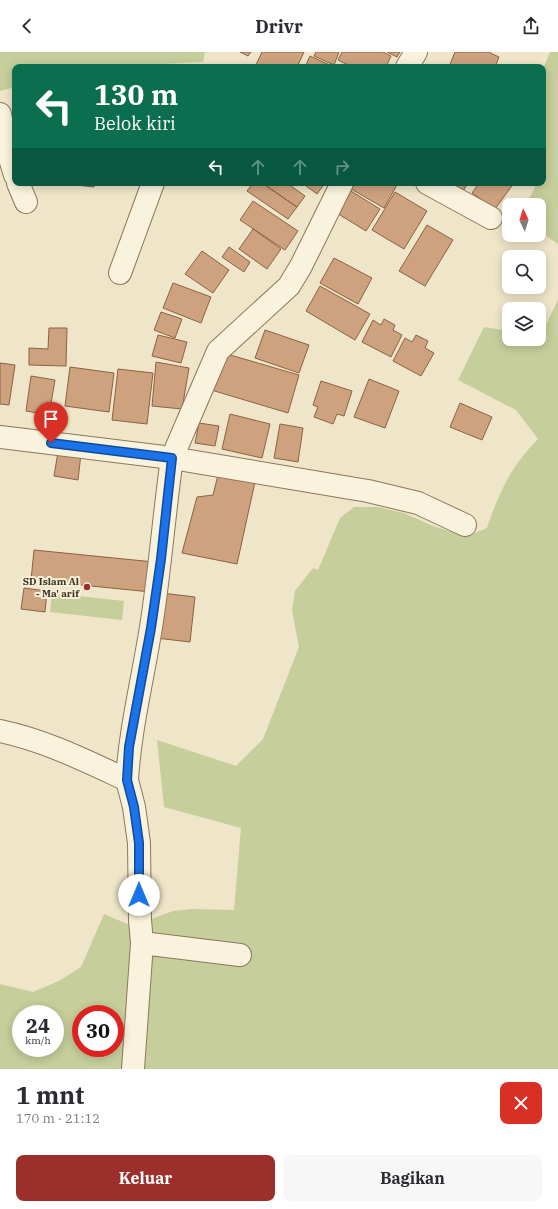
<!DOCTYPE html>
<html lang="id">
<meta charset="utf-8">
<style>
:root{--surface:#fff;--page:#f7f7f7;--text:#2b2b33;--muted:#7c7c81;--accent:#9c2f2b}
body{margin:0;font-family:"IBM Plex Serif",serif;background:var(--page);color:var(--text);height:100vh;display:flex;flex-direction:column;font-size:15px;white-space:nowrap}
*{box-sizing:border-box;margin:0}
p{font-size:13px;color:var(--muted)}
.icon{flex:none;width:22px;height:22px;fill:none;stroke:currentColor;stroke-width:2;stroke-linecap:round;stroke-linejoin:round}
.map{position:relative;height:1017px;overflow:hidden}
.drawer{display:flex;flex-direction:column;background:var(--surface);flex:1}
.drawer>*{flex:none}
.banner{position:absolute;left:12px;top:12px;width:534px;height:122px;border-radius:8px;box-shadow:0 2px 10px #0003;background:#0b6e4f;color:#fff;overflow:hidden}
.needle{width:26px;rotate:356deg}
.buttons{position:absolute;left:502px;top:146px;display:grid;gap:8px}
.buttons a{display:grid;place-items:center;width:44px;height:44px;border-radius:8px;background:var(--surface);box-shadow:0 2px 10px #0003;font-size:20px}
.speed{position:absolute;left:12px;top:953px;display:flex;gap:8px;font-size:20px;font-weight:700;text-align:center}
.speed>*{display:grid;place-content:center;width:52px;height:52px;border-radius:50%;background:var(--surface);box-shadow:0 2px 10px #0003;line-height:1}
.speed small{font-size:10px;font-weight:400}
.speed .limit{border:6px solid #d22;background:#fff;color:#111}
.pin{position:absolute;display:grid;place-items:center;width:34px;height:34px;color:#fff;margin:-41px -17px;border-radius:50% 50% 50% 0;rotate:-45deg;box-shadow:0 0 4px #0007}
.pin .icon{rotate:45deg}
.me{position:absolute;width:44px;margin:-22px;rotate:0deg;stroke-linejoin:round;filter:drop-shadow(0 0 3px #0008)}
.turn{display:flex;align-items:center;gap:14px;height:84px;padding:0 16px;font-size:18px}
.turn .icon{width:52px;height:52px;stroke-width:2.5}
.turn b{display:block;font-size:28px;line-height:34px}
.lanes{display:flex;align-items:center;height:38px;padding:0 16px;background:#0003;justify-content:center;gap:20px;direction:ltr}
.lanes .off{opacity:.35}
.round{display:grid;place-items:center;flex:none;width:42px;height:42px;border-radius:8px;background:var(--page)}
.summary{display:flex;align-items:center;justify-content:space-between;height:68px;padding:0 16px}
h1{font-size:24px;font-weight:700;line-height:30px}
.button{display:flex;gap:8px;margin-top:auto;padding:8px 16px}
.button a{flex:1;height:46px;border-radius:8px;background:var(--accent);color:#fff;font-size:16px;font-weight:700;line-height:46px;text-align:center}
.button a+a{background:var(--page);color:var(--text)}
header{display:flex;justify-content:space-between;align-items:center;height:52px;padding:0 16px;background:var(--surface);font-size:18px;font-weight:700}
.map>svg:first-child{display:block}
</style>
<header><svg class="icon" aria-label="back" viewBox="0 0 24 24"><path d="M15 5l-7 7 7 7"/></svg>Drivr<svg class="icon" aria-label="share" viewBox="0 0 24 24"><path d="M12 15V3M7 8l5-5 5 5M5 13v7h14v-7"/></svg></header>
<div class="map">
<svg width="558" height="1017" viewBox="0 0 558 1017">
<rect width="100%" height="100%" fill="#efe5c8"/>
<path fill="#c6ce9b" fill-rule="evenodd" d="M0,0H205L203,10L96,15H15V35L0,39Z
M550,0H558V192L539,179V153H526L537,131H543V17Z
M558,248V1017H0V932L33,940L59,929L81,915L104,862L132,874L173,859L192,857L234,858L241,776L164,755L157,688L236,714L263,687L299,595L292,559L295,539L313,516L318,518L340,466L354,455H378L404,461L433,474L467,484L487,476C500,438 510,416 538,387L516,358L458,328L484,275L509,279V287H539V283H541ZM21,962H55V996H21ZM81,962H115V996H81Z
M52,541L124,549L122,568L50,560Z"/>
<path fill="#cea27e" stroke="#8b6242" d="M240,0H251L248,4Z
M262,0H304L297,15L282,13L281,15H255Z
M316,0H339L334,13L314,4Z
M342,0H383L391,4L386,15H352L338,8Z
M387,0H400L397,5Z
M455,0H488L499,5L495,15H449Z
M310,4L334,15H305Z
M59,131H95L94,135Z
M253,131H262L297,155L288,167L247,139Z
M262,131H287L305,144L297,155Z
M302,131H325L317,142Z
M348,131H398L384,156L346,134Z
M434,131H468L459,146Z
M479,131H514L495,157L472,141Z
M346,136L380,157L366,179L332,158Z
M395,140L427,159L404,197L372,178Z
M253,149L298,179L285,198L240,168Z
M427,173L453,188L425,234L399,219Z
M253,177L281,197L267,217L239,197Z
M229,195L250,210L244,220L222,205Z
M202,199L229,218L213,241L185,222Z
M334,206L372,226L358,252L320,231Z
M173,231L211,245L201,271L163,256Z
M320,234L370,262L355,288L306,259Z
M161,260L182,267L175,286L154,278Z
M384,267L395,273L393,278L402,283L391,305L362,290L373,268L381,273Z
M49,276H67L66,314L29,313V296L48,297Z
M265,278L309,293L299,321L255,306Z
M158,283L187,290L181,311L152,304Z
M416,283L428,289L425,296L434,301L421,324L393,309L405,286L412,290Z
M220,300L299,323L288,361L208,337Z
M156,310L189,316L182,357L152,354Z
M0,311L15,313L9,353L0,352Z
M70,315L114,321L109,360L65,354Z
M118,317L153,321L147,372L112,368Z
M31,324L55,328L49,363L26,359Z
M369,327L399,339L385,376L354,365Z
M321,329L352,339L344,364L337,362L333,372L314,365L318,355L313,353Z
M460,351L492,365L482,388L450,375Z
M230,362L270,372L262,406L222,397Z
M199,371L219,374L215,394L195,391Z
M280,372L303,376L298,410L274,406Z
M58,400L81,402L78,428L54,424Z
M218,423L255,430L237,512L182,501L197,445L213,443Z
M34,498L154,510L151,540L31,528Z
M24,536L47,539L45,560L21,557Z
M162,541L195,545L190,590L156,586Z"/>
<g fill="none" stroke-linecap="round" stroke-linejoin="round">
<g stroke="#8c775c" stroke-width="24">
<path id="minor" d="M407,15L416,0
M0,62L5,90L15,123
M18,131L26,150
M427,131L491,166
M120,221L153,131
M0,385L172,406L218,299L289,234L301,214L342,131
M0,679C44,688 86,709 127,728L134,755L139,791L140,868L142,891L133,1017
M127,728C130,677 143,626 151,575C160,519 164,462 172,406L368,439L418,451L465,473
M142,891L240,903"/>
</g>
<use href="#minor" stroke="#f9f2dc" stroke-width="22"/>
</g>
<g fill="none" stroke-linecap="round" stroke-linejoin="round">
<g stroke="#114b97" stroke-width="10">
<path id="route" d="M51,391L172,406L161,507L151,576L129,695L127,728L134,755L139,791V843"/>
</g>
<use href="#route" stroke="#1a73e8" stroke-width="7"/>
</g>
<circle fill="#9c2f2b" stroke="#f6efd8" stroke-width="1.5" cx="87" cy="535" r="4"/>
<g text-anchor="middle" stroke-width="4" stroke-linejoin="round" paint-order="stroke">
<g font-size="10" font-weight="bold" fill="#3c2f20" stroke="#f6efd8" text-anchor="end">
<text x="79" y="533">SD Islam Al<tspan x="79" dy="12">- Ma' arif</tspan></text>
</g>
</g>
</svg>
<div class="buttons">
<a><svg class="needle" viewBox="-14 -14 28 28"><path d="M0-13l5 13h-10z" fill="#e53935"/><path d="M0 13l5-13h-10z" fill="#7c7c81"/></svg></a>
<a><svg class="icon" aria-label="search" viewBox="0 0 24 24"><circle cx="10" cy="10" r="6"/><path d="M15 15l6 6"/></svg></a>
<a><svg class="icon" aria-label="layers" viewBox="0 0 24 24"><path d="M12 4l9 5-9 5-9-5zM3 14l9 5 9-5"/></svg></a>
</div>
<div class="speed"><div>24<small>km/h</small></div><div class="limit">30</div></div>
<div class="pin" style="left:51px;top:391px;background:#d93025"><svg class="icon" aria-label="arrive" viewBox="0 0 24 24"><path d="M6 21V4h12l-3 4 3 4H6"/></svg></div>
<svg class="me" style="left:139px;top:843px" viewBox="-20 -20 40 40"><circle r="19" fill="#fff"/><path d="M0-13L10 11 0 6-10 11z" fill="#1a73e8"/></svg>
<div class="banner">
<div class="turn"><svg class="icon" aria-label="left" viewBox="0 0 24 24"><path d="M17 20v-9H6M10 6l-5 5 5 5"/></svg><div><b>130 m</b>Belok kiri</div></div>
<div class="lanes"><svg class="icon" aria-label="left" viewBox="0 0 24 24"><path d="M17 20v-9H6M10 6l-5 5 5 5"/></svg><svg class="icon off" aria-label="ahead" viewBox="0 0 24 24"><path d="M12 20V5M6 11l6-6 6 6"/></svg><svg class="icon off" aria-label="ahead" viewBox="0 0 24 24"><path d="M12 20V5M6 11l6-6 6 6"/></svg><svg class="icon off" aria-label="right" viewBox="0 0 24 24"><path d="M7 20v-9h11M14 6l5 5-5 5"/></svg></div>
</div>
</div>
<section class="drawer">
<div class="summary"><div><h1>1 mnt</h1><p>170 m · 21:12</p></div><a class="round" style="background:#d93025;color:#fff"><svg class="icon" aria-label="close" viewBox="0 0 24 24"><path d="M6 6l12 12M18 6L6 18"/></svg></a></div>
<div class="button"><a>Keluar</a><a>Bagikan</a></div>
</section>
